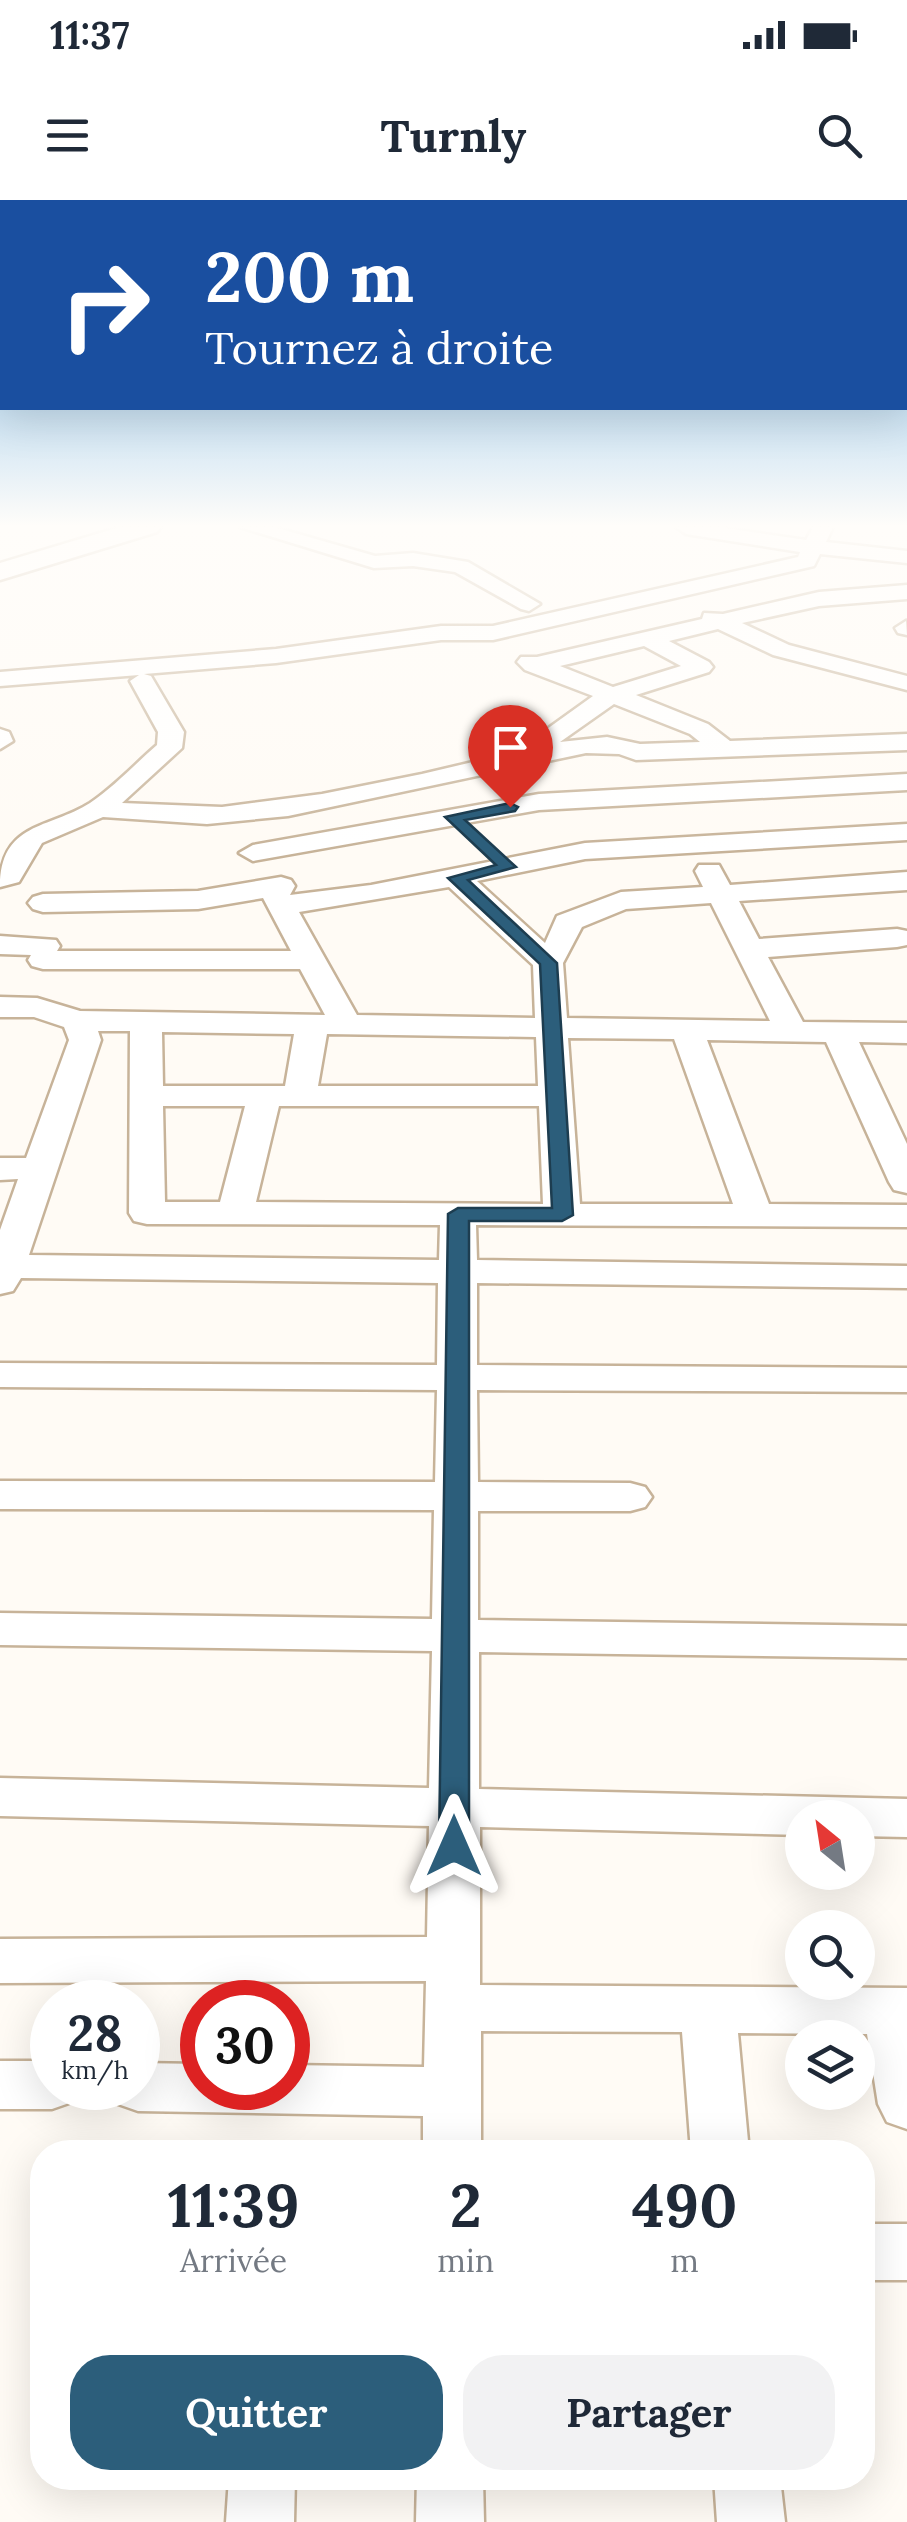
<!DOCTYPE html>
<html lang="fr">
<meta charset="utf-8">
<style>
:root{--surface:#fff;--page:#f2f2f3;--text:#1f2937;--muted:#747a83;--accent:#2c5e7b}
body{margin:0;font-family:Lora,serif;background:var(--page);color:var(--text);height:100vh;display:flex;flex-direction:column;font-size:38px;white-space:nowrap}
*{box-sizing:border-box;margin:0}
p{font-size:32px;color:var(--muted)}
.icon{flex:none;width:55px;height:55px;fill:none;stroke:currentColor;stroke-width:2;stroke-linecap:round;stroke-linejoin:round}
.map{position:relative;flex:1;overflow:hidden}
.sheet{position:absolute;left:30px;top:1940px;width:845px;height:350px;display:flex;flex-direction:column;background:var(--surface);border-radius:40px;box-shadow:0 10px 40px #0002}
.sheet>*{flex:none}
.guide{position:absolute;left:0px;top:0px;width:908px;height:210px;box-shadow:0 10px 40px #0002;background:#1a4fa0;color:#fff;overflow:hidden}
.needle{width:65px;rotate:330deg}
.buttons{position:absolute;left:785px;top:1600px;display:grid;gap:20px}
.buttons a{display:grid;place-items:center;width:90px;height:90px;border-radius:50%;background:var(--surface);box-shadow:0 10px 40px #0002;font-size:50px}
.speed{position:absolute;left:30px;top:1780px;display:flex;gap:20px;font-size:50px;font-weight:700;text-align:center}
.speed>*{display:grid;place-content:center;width:130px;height:130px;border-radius:50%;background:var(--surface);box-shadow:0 10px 40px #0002;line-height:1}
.speed small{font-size:25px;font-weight:400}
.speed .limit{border:15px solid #d22;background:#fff;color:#111}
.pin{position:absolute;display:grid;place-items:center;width:85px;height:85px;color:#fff;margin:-102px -42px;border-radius:50% 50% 50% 0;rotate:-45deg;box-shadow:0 0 10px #0007}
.pin .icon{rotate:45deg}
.me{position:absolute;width:110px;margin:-55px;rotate:0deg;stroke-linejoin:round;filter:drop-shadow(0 0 8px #0008)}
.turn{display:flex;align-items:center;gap:35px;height:210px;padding:0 40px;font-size:45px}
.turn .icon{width:130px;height:130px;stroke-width:2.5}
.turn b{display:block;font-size:70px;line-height:85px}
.eta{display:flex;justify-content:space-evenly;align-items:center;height:170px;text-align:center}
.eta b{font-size:60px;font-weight:700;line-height:70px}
.cta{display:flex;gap:20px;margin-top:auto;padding:20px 40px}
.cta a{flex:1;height:115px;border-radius:40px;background:var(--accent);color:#fff;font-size:40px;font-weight:700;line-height:115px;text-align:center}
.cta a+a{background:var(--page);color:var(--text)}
.status{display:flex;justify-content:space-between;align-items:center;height:70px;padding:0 50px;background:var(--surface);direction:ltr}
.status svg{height:28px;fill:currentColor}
header{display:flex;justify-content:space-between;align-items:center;height:130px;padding:0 40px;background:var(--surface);font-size:45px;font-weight:700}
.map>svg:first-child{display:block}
</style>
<div class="status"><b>11:37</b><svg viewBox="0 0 49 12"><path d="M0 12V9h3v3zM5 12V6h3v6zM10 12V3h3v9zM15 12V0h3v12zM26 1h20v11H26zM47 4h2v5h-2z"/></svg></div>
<header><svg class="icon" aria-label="menu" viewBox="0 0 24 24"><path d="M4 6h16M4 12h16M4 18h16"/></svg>Turnly<svg class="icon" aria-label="search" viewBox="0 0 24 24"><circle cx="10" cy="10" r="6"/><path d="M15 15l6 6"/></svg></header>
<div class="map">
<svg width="907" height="2322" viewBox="0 0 907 2322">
<rect width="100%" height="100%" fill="#fffbf5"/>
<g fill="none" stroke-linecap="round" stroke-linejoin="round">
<g stroke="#c7b399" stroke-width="5">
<path id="minor" d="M240,327H274L375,356L413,353L468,362L540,404L529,411L521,409L455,372L413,366L374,368Z
M676,327H718L806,340L813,327H833L826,342L907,351V363L820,354L814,366L493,440H441L276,463L144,474L151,476L184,532L182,548L122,603L222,607L322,594L422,574L515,552L593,496L525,470L517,462L521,457H537L702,419L704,413L723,414L819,392L907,385V399L819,406L742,423L789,445L907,476V490L773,455L718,429L669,441L709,462L713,467L709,472L636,495L708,524L730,541L907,534V550L636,560L619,554L586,553L288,616L207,624L103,617L42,643L19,682L0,687C0,622 49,629 90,603C114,587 135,564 157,545L158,532L130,481L139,475L0,486V472L276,449L441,426H493L798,357L800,352L686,334ZM644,446L681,466L613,487L560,466ZM614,504L690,534L700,542L640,544L607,537L560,542Z
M906,421L907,435L898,433L895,428Z
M0,529L9,532L13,541L0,549Z
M907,574V590L539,610L253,661L239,653L253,645L539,594Z
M907,624V640L585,659L477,681L545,743L557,716L621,692L703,687L695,671L699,665H719L730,685L907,672V690L739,701L759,739L897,729L907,731V745L897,747L768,757L803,822L907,823V843L859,842L907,944V993L894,990L889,982L826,842L707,840L769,1004L907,1005V1027L476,1025L477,1060L907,1066V1088L477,1083V1165L907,1168V1192L477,1190L478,1282L630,1283L645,1287L652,1297L645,1307L630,1311H478V1420L907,1426V1458L479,1452V1589L907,1599V1637L858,1636V1618H802V1635L480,1627V1785L907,1788V1929L887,1922L878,1904L867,1834L738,1833L749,1952H691L682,1832L481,1831V1952H423V1916L138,1911L118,1904L110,1888H138V1863L202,1864V1888H288V1865L424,1867L426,1781L0,1783V1739L427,1737L429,1626L0,1616V1578L429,1588L432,1451L0,1445V1413L432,1419L434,1310L0,1309V1281L435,1282L437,1190L0,1187V1163L437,1165L438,1083L21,1078L13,1091L0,1094V1030L18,979L0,980V958H26L69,840L64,827L34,817H0V797L37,798L80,811L325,815L300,769H43L32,766L28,760L31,755L0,754V736L56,740L60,746L57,751H291L263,698L198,709L43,712L33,709L28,703L33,697L43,694L198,691L281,677L291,680L295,686L290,695L371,685L585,643ZM449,687L533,765L535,818L357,815L299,712ZM711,703L770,821L567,818L563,763L582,727L626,709ZM98,831H130L129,1013L134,1021L147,1024L440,1025L439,1060L29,1055L101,840ZM162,832L294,834L285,886H163ZM327,834L536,837L538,886H318ZM568,838L674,839L733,1004H580ZM163,906H245L220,1002H165ZM279,906H539L543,1004L256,1002Z
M0,1861H52V1888H79L72,1902L52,1909H0Z
M862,2024H907V2080H862Z
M229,2278H295L294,2322H226Z
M417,2278H483L484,2322H416Z
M714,2278H780L785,2322H717Z"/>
</g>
<g stroke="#c7b399" stroke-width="5">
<path id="major" d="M120,327H161L157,332L0,380V363Z"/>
</g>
<use href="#minor" fill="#fff" fill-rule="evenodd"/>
<use href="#major" fill="#fff" fill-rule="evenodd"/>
</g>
<linearGradient id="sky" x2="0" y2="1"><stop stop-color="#6bb1e5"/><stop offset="0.5" stop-color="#fffdfa"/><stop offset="1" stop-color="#fffdfa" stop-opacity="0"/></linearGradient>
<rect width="907" height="652" fill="url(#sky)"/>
<path fill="#2c5e7b" stroke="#1d3d50" stroke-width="2.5" d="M510,603L518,607L515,611L465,620L516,667L468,680L557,763L573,1015L562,1021H469V1646L464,1653L454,1657L444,1653L439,1646L448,1014L458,1008H552L540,764L448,678L496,665L445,617Z"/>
</svg>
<div class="buttons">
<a><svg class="needle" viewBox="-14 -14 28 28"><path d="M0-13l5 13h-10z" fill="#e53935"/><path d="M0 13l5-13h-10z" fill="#747a83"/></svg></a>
<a><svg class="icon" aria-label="search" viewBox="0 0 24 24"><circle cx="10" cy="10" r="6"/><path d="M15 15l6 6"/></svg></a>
<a><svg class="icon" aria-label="layers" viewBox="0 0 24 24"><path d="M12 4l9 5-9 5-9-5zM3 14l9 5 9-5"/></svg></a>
</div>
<div class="speed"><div>28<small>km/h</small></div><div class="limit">30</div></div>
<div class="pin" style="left:510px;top:607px;background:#d93025"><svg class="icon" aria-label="arrive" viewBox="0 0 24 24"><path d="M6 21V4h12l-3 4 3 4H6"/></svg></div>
<svg class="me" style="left:454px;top:1646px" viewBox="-20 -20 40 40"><path d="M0-17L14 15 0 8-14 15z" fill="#2c5e7b" stroke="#fff" stroke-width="4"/></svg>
<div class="guide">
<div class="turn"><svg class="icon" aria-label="right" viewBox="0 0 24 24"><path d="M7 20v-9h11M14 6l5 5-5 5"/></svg><div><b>200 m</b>Tournez à droite</div></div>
</div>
<section class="sheet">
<div class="eta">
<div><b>11:39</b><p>Arrivée</p></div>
<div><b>2</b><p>min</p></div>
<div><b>490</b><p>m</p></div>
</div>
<div class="cta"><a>Quitter</a><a>Partager</a></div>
</section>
</div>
